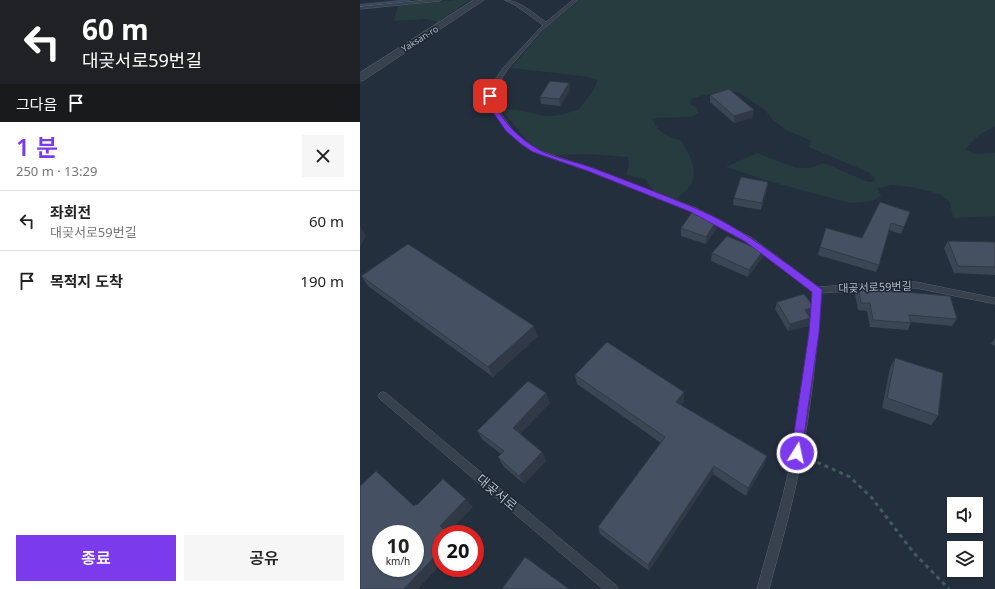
<!DOCTYPE html>
<html lang="ko">
<meta charset="utf-8">
<style>
:root{--surface:#fff;--page:#f6f6f6;--text:#222;--muted:#767676;--line:#e0e0e0;--accent:#7c3aed}
body{margin:0;font-family:"Noto Sans","Noto Sans KR",sans-serif;background:var(--page);color:var(--text);height:100vh;display:flex;flex-direction:column;font-size:15px;white-space:nowrap}
*{box-sizing:border-box;margin:0}
p{font-size:13px;color:var(--muted)}
.icon{flex:none;width:22px;height:22px;fill:none;stroke:currentColor;stroke-width:2;stroke-linecap:round;stroke-linejoin:round}
.map{position:relative;flex:1;overflow:hidden}
.details{display:flex;flex-direction:column;background:var(--surface);width:360px}
.details>*{flex:none}
.top-card{background:#202124;color:#fff;overflow:hidden}
.buttons{position:absolute;left:587px;top:497px;display:grid;gap:8px}
.buttons a{display:grid;place-items:center;width:36px;height:36px;border-radius:0px;background:var(--surface);box-shadow:0 1px 3px #0004;font-size:20px}
.speed{position:absolute;left:12px;top:525px;display:flex;gap:8px;font-size:20px;font-weight:700;text-align:center}
.speed>*{display:grid;place-content:center;width:52px;height:52px;border-radius:50%;background:var(--surface);box-shadow:0 1px 3px #0004;line-height:1}
.speed small{font-size:10px;font-weight:400}
.speed .limit{border:6px solid #d22;background:#fff;color:#111}
.pin{position:absolute;display:grid;place-items:center;width:34px;height:34px;color:#fff;margin:-17px;border-radius:8px;box-shadow:0 2px 6px #0006}
.me{position:absolute;width:44px;margin:-22px;rotate:10deg;stroke-linejoin:round;filter:drop-shadow(0 0 3px #0008)}
.turn{display:flex;align-items:center;gap:14px;height:84px;padding:0 16px;font-size:18px}
.turn .icon{width:52px;height:52px;stroke-width:2.5}
.turn b{display:block;font-size:28px;line-height:34px}
.then{display:flex;align-items:center;height:38px;padding:0 16px;background:#0003;gap:8px;font-size:15px}
.round{display:grid;place-items:center;flex:none;width:42px;height:42px;border-radius:0px;background:var(--page)}
.head{display:flex;align-items:center;justify-content:space-between;height:68px;padding:0 16px}
h1{font-size:24px;font-weight:600;line-height:30px;color:var(--accent)}
.action{display:flex;gap:8px;margin-top:auto;padding:8px 16px}
.action a{flex:1;height:46px;border-radius:0px;background:var(--accent);color:#fff;font-size:16px;font-weight:600;line-height:46px;text-align:center}
.action a+a{background:var(--page);color:var(--text)}
ul{padding:0;list-style:none}
li{display:flex;align-items:center;gap:12px;height:60px;padding:0 16px;border-top:1px solid var(--line)}
li div{flex:1}
li b{display:block;font-size:15px}
li em{font-style:normal}
main{display:flex;flex:1;min-height:0}
.map>svg:first-child{display:block}
</style>
<main>
<section class="details">
<div class="top-card">
<div class="turn"><svg class="icon" aria-label="left" viewBox="0 0 24 24"><path d="M17 20v-9H6M10 6l-5 5 5 5"/></svg><div><b>60 m</b>대곶서로59번길</div></div>
<div class="then">그다음<svg class="icon" aria-label="arrive" viewBox="0 0 24 24"><path d="M6 21V4h12l-3 4 3 4H6"/></svg></div>
</div>
<div class="head"><div><h1>1 분</h1><p>250 m · 13:29</p></div><a class="round"><svg class="icon" aria-label="close" viewBox="0 0 24 24"><path d="M6 6l12 12M18 6L6 18"/></svg></a></div>
<ul>
<li><svg class="icon" aria-label="left" viewBox="0 0 24 24"><path d="M17 20v-9H6M10 6l-5 5 5 5"/></svg><div><b>좌회전</b><p>대곶서로59번길</p></div><em>60 m</em></li>
<li><svg class="icon" aria-label="arrive" viewBox="0 0 24 24"><path d="M6 21V4h12l-3 4 3 4H6"/></svg><div><b>목적지 도착</b></div><em>190 m</em></li>
</ul>
<div class="action"><a>종료</a><a>공유</a></div>
</section>
<div class="map">
<svg width="635" height="589" viewBox="0 0 635 589">
<rect width="100%" height="100%" fill="#242f3e"/>
<path fill="#263c3f" d="M94,0H110L78,22L65,19L34,21L38,6Z
M220,0H635V126L619,135L605,149L614,154L635,153V216L593,218L590,202L580,194L552,187L532,185L517,188L521,196L512,201L490,203L412,182L366,167L397,153L436,168H449L464,163L508,182H514L515,179L510,173L449,147L452,141L426,130L413,120L405,110L378,92L363,91L340,96L331,99L330,104L337,108L338,113L331,117L292,118C296,131 309,138 321,140C328,153 340,171 330,186C326,191 320,195 316,200L294,191L285,179L266,175L269,165L268,157L230,154L195,155L177,149L169,143L141,109L157,110L185,116H195L218,110L233,91L238,80L222,76L151,68L185,28Z"/>
<g fill="none" stroke-linecap="round" stroke-linejoin="round">
<path fill="#394c67" fill-rule="evenodd" d="M40,0H51L49,1L0,6V4Z"/>
<g stroke="#565f6c" stroke-width="1">
<path id="lane" d="M67,0H82L80,1L0,9V7Z
M145,0C160,0 174,14 186,22L213,0H218L182,30L147,70L137,86L134,95L135,105L151,128L165,142L178,150L233,169L336,208L392,238L458,287L535,282H556L635,298V304L556,288H535L461,293C457,350 451,408 440,465C432,507 420,548 409,589H397C408,548 421,507 430,466C442,408 448,350 453,291L386,242L332,212L229,171L174,152L161,144L147,130L129,105L128,95L131,86L143,68L183,25L155,5Z
M23,392L26,393L256,585L258,589H243L20,399L18,396L20,393Z"/>
</g>
<g stroke="#565f6c" stroke-width="1">
<path id="street" d="M114,0H124L4,80L0,81V73Z"/>
</g>
<path stroke="#44595c" stroke-width="3" stroke-dasharray="4 4" stroke-linecap="butt" d="M450,459L490,477L512,498L553,552L589,589"/>
<use href="#lane" fill="#38414e" fill-rule="evenodd"/>
<use href="#street" fill="#38414e" fill-rule="evenodd"/>
</g>
<path fill="#3b4654" d="M209,83L210,90L200,106L181,104L180,97Z
M350,95L393,117L374,123L350,102Z
M408,182L407,189L401,210L373,205L374,198Z
M550,212L541,234L529,230L519,265L516,272L458,255L460,247L502,238Z
M357,227L346,244L321,236V228Z
M588,241L635,242V275L594,273L584,248Z
M403,251L402,258L388,277L351,261L352,253Z
M1,276L178,336L133,377L8,286Z
M498,286L520,290L597,319L592,326L551,322L548,330L510,327L507,311L498,310L495,294Z
M417,302L451,308L449,315L448,316L450,318L448,326L428,331L415,309Z
M635,338V346L631,344Z
M535,358L578,416L571,425L522,408L530,368Z
M215,375L324,401L321,405L407,456L404,465L386,496L353,474L289,571L240,534L238,527L301,443L217,384Z
M190,403L160,434L182,452L186,461L164,484L143,466L138,457L141,454L123,440L117,431Z"/>
<path fill="#303945" d="M209,83L210,90L200,106L199,99Z
M394,110L393,117L374,123V116Z
M408,182L407,189L401,210L402,203Z
M357,220V227L346,244V237Z
M0,226L6,236L0,247Z
M403,251L402,258L388,277L389,270Z
M451,308L449,315L443,317L445,310Z
M450,318L448,326L428,331L430,324Z
M174,326L178,336L133,377L128,367Z
M324,392V401L316,411V402Z
M186,393L190,403L157,437L153,428Z
M182,452L186,461L164,484L159,476Z
M407,456L404,465L386,496L388,488Z
M354,466L353,474L289,571L288,565Z
M106,499L113,507L88,533L80,526Z
M81,550V564L58,589H44Z"/>
<path fill="#455162" stroke="#303945" fill-rule="evenodd" d="M190,81L209,83L199,99L180,97Z
M369,89L394,110L374,116L350,95Z
M381,177L408,182L402,203L374,198Z
M520,202L550,212L544,227L531,223L519,265L460,247L466,228L502,238Z
M333,211L357,220L346,237L321,228Z
M367,236L403,251L389,270L352,253Z
M588,241L635,242V267L598,266Z
M48,244L174,326L128,367L1,276Z
M498,286L519,288L520,290L590,296L597,319L549,315L551,323L513,320L510,303H501Z
M444,294L452,305L451,308L445,310L450,318L430,324L417,302Z
M247,342L324,392L316,402L407,456L388,488L354,466L288,565L238,527L305,437L215,375Z
M535,358L583,373L578,416L527,398Z
M168,381L186,393L153,428L182,452L159,476L138,457L144,451L117,431Z
M16,471L54,506L56,504L57,505L83,479L106,499L80,526L89,534H81V550L44,589H0V486ZM21,534H55V568H21Z
M165,557L209,589H142Z"/>
<path fill="#7c3aed" stroke="#51269a" d="M128,94L134,96C136,117 158,137 176,148C190,157 217,162 233,168C267,181 302,194 335,208C381,227 420,259 460,288L462,290L459,333L441,456L437,458L433,456L431,453L449,333L452,292L386,242L331,212L228,171L173,152L161,144L146,131L128,105Z"/>
<g text-anchor="middle" stroke-width="3" stroke-linejoin="round" paint-order="stroke">
<g font-size="9" fill="#b4bcc9" stroke="#1d2633">
<text transform="translate(60 39) rotate(-32)" y="3">Yaksan-ro</text>
</g>
<g font-size="11" fill="#b4bcc9" stroke="#1d2633">
<text transform="translate(515 287) rotate(-2)" y="4">대곶서로59번길</text>
</g>
<g font-size="13" fill="#b4bcc9" stroke="#1d2633">
<text transform="translate(137 492) rotate(40)" y="5">대곶서로</text>
</g>
</g>
</svg>
<div class="buttons">
<a><svg class="icon" aria-label="sound" viewBox="0 0 24 24"><path d="M4 9h4l5-4v14l-5-4H4zM17 9q2 3 0 6"/></svg></a>
<a><svg class="icon" aria-label="layers" viewBox="0 0 24 24"><path d="M12 4l9 5-9 5-9-5zM3 14l9 5 9-5"/></svg></a>
</div>
<div class="speed"><div>10<small>km/h</small></div><div class="limit">20</div></div>
<div class="pin" style="left:130px;top:96px;background:#d93025"><svg class="icon" aria-label="arrive" viewBox="0 0 24 24"><path d="M6 21V4h12l-3 4 3 4H6"/></svg></div>
<svg class="me" style="left:437px;top:453px" viewBox="-20 -20 40 40"><circle r="17" fill="#7c3aed" stroke="#fff" stroke-width="3"/><path d="M0-11L8 9 0 5-8 9z" fill="#fff"/></svg>
</div>
</main>
